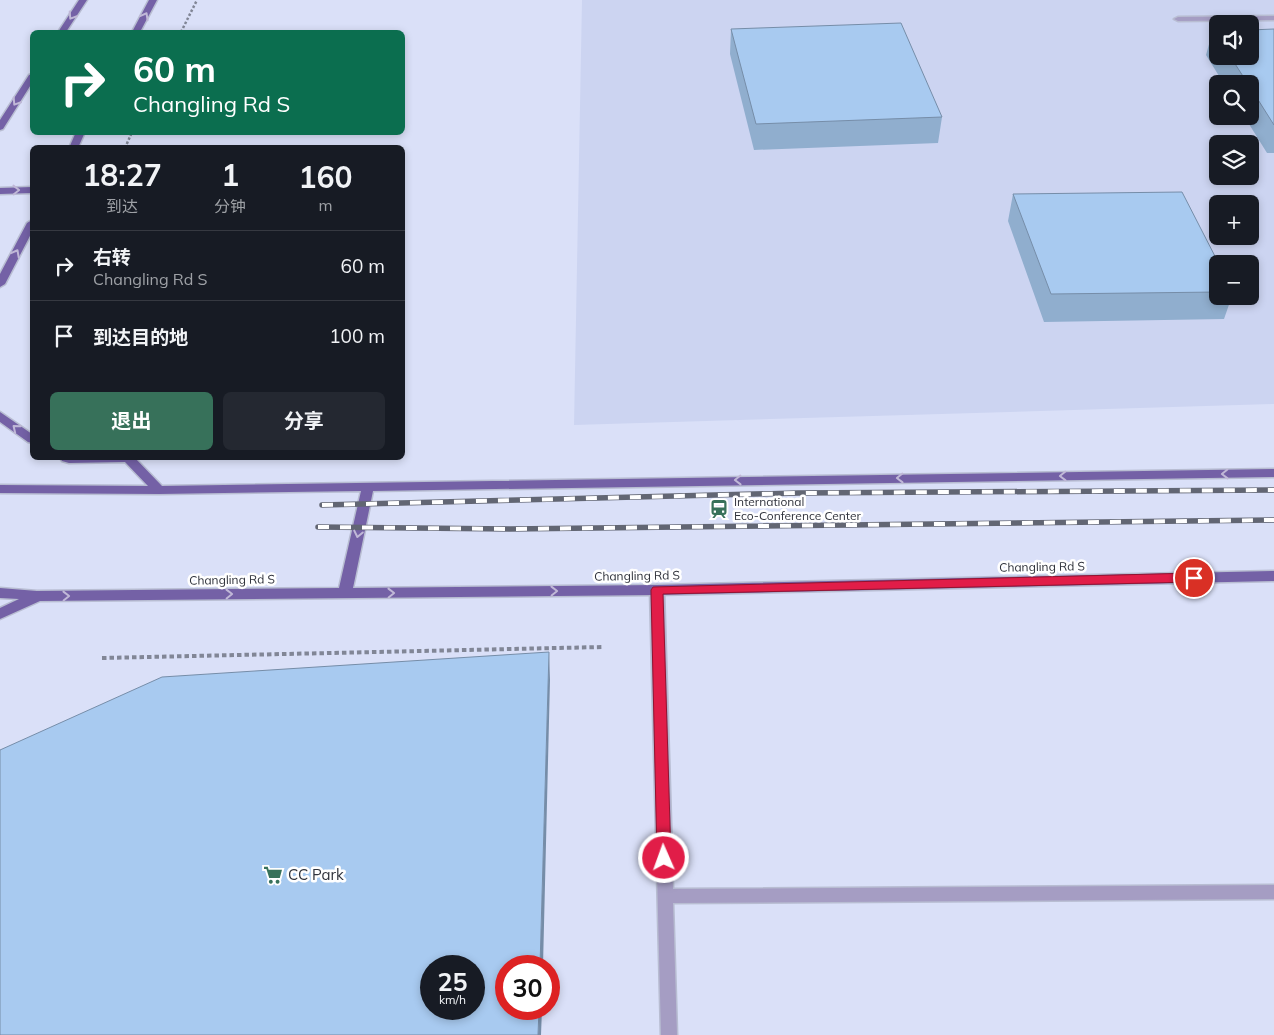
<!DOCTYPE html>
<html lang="zh">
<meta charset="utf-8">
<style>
:root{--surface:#171b24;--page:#242831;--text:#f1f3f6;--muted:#9ea1a6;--line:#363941;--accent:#37715a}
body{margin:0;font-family:Mulish,"Noto Sans SC",sans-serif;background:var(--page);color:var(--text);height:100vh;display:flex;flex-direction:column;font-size:19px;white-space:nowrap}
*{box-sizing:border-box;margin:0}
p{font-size:16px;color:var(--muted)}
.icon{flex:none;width:28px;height:28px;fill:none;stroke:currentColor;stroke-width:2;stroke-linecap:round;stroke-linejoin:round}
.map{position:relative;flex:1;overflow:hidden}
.details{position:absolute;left:30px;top:145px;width:375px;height:315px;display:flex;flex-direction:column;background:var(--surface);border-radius:8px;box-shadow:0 2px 8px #0003}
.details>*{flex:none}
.banner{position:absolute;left:30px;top:30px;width:375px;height:105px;border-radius:8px;box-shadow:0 2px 8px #0003;background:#0b6e4f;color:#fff;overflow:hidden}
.fabs{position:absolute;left:1209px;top:15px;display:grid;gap:10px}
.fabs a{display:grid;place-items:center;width:50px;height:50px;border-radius:8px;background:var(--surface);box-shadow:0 2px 8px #0003;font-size:25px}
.speed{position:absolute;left:420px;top:955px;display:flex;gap:10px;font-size:25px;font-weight:700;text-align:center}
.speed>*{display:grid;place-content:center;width:65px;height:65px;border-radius:50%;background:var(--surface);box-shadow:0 2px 8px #0003;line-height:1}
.speed small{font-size:12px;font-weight:400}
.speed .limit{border:8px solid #d22;background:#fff;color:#111}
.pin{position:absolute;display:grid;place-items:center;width:42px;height:42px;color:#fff;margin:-21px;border:2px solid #fff;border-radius:50%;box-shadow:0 1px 5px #0007}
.me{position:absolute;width:55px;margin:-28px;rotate:358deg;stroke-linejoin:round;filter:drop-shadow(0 0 4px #0008)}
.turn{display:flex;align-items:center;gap:18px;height:105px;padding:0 20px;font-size:22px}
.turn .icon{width:65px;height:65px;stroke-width:2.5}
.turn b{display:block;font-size:35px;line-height:42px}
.eta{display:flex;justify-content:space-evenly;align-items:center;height:85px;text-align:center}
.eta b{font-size:30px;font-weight:700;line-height:35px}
.action{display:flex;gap:10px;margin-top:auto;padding:10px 20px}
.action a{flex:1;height:58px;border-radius:8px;background:var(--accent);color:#fff;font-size:20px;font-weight:700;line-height:58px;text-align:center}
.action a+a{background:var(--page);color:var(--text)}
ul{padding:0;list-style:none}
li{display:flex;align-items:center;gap:15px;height:70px;padding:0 20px;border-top:1px solid var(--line)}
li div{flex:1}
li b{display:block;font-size:19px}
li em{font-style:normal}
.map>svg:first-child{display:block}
</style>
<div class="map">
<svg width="1274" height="1035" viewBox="0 0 1274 1035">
<rect width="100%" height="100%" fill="#dae0f8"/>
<path fill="#ccd4f1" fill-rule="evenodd" d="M582,0H1274V404L574,425ZM1218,24H1250V56H1218ZM1218,84H1250V116H1218ZM1218,144H1250V176H1218ZM1218,204H1250V236H1218ZM1218,264H1250V296H1218Z"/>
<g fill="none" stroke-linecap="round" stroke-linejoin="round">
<g stroke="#b8bdd2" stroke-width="3">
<path id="street" d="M1274,16V20L1178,21L1174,19L1178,17Z
M657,585L662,587L664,590L673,889L1274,885V899L673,903L677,1035H661L650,590L652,587Z"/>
</g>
<g stroke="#b8bdd2" stroke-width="3">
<path id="primary" d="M79,0H87L66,32H58Z
M149,0H157L140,32H132Z
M32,74V83L3,129L0,130V120L29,75Z
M76,132H85L78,148H69Z
M32,187V193L0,194V188Z
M32,220V232L5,284L0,287V274L27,223Z
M0,412L32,434V443L28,442L0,422Z
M60,458H135L162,486L1274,469V477L373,491L353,588L657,585L1274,571V581L657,595L40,601L0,619V608L19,599L0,598V588L37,591L339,588L361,491L159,494L0,493V485L148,486L125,462L69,463L62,461Z"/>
</g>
<path stroke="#818696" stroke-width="2.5" stroke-dasharray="2.5 2" stroke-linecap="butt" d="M181,32L197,0
M125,148L132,132"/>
<path stroke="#818696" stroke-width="4" stroke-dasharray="4.5 3" stroke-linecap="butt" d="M102,658L603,647"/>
<use href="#street" fill="#a59dc3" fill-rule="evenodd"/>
<use href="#primary" fill="#7461a6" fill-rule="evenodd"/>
<g stroke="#626673" stroke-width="5.5">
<path id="rail" d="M322,505L798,493L1274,490
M318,527L510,529L1274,520"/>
</g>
<use href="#rail" stroke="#fff" stroke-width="4" stroke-dasharray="11" stroke-linecap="butt"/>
</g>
<path fill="#90aece" d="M731,29L942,117L938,143L754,150L730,54Z
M1274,29V153H1267L1244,116H1250V84H1224L1206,55L1213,30H1218V56H1250Z
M1013,194L1218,264V296H1232L1224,319L1044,322L1008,221Z"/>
<path fill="#768da8" d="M549,652L550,680L543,966H540Z
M539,1009H542L541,1035H538Z"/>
<path fill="#a8caf0" stroke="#768da8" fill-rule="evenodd" d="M901,23L942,117L756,124L731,29Z
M1274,29V125L1250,87V84H1248L1230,56H1250V30Z
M1213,30H1218V37Z
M1182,192L1219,264H1218V292L1051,294L1013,194Z
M549,652L540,966H506V1009H539L538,1035H0V750L162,677ZM431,966H474V1009H431Z"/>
<defs><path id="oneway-chevron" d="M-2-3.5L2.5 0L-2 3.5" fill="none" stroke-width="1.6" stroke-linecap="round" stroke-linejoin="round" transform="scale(1.25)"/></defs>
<g stroke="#c0b8d7">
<use href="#oneway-chevron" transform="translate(72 16) rotate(123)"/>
<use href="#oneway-chevron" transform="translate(145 16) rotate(-61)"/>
<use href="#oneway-chevron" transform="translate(16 102) rotate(123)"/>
<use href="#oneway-chevron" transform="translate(16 190) rotate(-1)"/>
<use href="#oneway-chevron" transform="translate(16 253) rotate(-62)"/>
<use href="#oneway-chevron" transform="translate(16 428) rotate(-141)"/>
<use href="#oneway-chevron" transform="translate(1225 474) rotate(179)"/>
<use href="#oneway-chevron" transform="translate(1063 476) rotate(179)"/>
<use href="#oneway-chevron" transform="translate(900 478) rotate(179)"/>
<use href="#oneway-chevron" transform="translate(738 480) rotate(179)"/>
<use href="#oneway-chevron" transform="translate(358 534) rotate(102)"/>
<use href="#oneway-chevron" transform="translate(554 591) rotate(-1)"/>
<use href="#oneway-chevron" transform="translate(391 593) rotate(-1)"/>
<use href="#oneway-chevron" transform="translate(229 594) rotate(-1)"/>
<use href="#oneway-chevron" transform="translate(66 596) rotate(-1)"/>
</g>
<path fill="#e11d48" stroke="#92132f" d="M1194,573L1200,578L1194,582L663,594L671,858L669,862L664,864L659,862L657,858L651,590L653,587Z"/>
<defs>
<g id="station-bare" transform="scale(1.5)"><path d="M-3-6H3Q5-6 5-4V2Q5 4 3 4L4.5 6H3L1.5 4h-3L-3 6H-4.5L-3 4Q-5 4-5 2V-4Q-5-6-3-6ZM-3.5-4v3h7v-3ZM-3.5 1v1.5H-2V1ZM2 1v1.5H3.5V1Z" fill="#37715a" stroke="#fff" stroke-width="2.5" paint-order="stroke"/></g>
<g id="supermarket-bare" transform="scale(1.5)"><path d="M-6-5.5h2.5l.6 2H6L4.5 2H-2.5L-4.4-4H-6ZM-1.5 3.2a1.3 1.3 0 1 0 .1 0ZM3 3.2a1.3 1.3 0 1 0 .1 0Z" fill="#37715a" stroke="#fff" stroke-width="2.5" paint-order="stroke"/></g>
</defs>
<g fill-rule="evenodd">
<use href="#station-bare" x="719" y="509"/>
<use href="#supermarket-bare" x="273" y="875"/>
</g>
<g text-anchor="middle" stroke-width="5" stroke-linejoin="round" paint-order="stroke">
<g font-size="12" fill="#30333c" stroke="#fff" text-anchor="start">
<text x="734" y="506">International<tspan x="734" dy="14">Eco-Conference Center</tspan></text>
</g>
<g font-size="12" fill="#30333c" stroke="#fff">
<text transform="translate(1042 567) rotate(-1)" y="4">Changling Rd S</text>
<text transform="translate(637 576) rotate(-1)" y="4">Changling Rd S</text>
<text transform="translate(232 580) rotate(-1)" y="4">Changling Rd S</text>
</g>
<g font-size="15" fill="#30333c" stroke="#fff" text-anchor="start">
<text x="288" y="880">CC Park</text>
</g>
</g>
</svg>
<div class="fabs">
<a><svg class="icon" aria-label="sound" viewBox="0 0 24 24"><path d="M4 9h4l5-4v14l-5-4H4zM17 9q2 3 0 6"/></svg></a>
<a><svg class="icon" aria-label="search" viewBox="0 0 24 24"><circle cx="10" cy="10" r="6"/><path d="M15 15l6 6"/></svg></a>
<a><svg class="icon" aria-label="layers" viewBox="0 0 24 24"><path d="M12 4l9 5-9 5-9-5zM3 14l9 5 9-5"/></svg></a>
<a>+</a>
<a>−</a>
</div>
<div class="speed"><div>25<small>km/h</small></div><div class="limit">30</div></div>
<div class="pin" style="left:1194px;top:578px;background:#d93025"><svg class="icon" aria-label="arrive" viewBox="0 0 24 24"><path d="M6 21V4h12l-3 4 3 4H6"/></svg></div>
<svg class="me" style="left:664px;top:858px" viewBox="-20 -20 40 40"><circle r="17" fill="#e11d48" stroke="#fff" stroke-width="3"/><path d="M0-11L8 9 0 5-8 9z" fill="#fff"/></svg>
<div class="banner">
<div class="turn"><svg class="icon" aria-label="right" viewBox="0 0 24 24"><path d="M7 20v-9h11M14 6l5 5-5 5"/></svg><div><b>60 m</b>Changling Rd S</div></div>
</div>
<section class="details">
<div class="eta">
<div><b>18:27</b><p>到达</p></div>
<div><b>1</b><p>分钟</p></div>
<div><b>160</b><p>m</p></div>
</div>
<ul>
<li><svg class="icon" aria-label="right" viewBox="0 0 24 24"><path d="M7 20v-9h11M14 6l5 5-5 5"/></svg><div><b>右转</b><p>Changling Rd S</p></div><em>60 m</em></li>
<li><svg class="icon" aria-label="arrive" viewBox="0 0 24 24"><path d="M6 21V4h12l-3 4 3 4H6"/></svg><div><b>到达目的地</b></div><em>100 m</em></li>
</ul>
<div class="action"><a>退出</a><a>分享</a></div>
</section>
</div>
